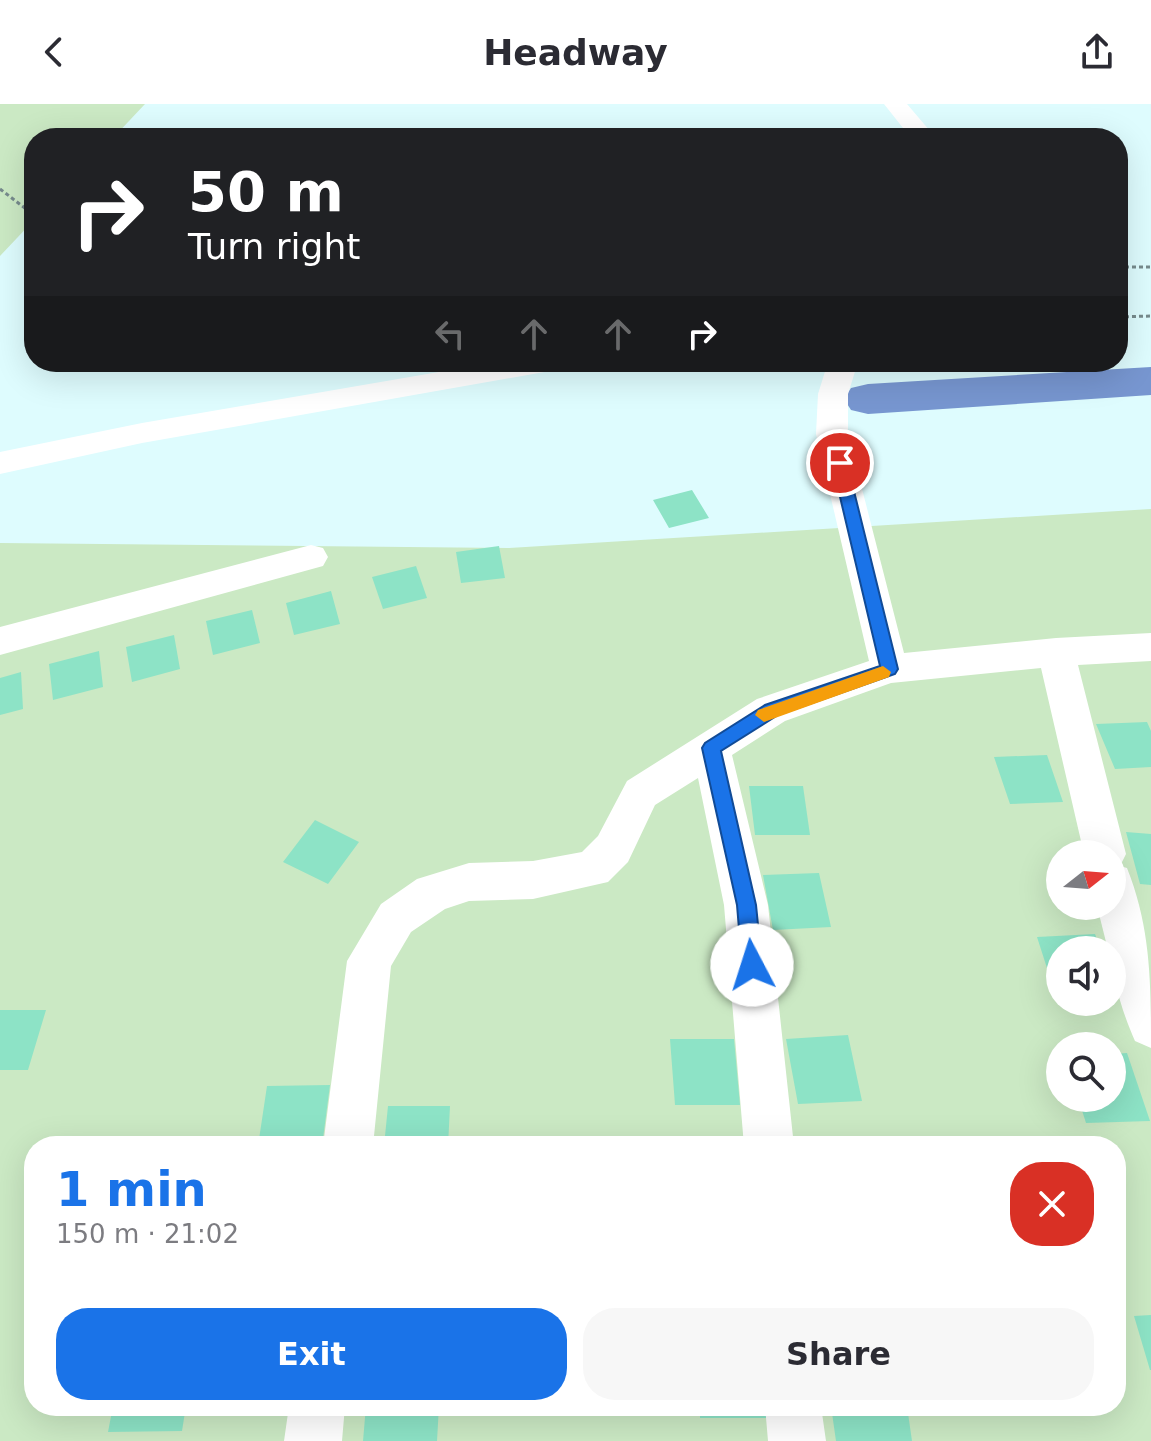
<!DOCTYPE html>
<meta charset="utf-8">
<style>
:root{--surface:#fff;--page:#f7f7f7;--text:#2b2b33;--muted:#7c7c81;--accent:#1a73e8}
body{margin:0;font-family:"DejaVu Sans",sans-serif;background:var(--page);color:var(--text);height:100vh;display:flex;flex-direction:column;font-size:30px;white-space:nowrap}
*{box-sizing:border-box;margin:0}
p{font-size:26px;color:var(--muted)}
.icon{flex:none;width:44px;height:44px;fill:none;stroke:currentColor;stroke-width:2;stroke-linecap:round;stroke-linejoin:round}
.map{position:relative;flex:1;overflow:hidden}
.sheet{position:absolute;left:24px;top:1032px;width:1102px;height:280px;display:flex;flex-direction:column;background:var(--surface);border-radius:32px;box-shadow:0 8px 32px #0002}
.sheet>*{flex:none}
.hud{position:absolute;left:24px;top:24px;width:1104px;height:244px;border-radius:32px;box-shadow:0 8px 32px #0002;background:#202124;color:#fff;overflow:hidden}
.needle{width:52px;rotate:73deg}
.tools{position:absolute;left:1046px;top:736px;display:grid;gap:16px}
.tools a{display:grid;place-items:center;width:80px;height:80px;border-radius:50%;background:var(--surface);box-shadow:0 8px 32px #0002;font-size:40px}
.pin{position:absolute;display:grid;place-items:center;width:68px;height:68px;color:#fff;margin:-34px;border:4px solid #fff;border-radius:50%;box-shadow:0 2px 8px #0007}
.me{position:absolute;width:88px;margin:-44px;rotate:355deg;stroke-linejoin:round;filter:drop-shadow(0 0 6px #0008)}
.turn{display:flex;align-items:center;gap:28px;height:168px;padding:0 32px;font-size:36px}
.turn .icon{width:104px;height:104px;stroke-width:2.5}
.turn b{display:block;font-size:56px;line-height:68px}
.lanes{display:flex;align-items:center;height:76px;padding:0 32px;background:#0003;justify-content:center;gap:40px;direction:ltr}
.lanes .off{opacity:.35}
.round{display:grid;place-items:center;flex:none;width:84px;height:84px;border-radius:32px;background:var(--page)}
.overview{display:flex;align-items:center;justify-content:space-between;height:136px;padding:0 32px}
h1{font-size:48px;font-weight:700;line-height:60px;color:var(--accent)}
.action{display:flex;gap:16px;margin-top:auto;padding:16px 32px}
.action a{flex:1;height:92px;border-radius:32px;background:var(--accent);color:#fff;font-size:32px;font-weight:700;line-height:92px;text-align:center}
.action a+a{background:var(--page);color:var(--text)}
header{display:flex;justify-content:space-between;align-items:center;height:104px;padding:0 32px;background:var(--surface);font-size:36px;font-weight:700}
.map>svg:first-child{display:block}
</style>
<header><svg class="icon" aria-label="back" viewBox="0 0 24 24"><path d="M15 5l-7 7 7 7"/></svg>Headway<svg class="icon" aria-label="share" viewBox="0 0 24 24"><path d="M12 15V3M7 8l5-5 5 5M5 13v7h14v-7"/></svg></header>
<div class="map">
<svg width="1151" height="1337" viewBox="0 0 1151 1337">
<rect width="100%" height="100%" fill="#defcfe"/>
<path fill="#cbe9c4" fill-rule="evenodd" d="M0,0H145L113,34H34V116L0,152Z
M1151,405V1337H0V439L509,444ZM1060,750H1112V802H1060ZM1060,846H1112V898H1060ZM1060,942H1112V994H1060ZM34,1042H1116V1302H34Z"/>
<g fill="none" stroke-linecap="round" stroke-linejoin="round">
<path fill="#7796d0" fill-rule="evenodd" d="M1151,263V291L868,310L851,306L844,295L851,284L868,280Z"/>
</g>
<path fill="#8de3c6" d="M692,386L709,414L669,424L653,396Z
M499,442L505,474L461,479L456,448Z
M416,462L427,494L383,505L372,473Z
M331,487L340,520L294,531L286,499Z
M252,506L260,539L213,551L206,517Z
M174,531L180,565L132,578L126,543Z
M99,547L103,583L53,596L49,560Z
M21,568L23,605L0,611V574Z
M1147,618L1151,627V663L1115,665L1096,620Z
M1047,651L1063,698L1010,700L994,653Z
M749,682H803L810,731H755Z
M315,716L359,738L328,780L283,758Z
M1126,728L1151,730V781L1140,780Z
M819,769L831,823L773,826L763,771Z
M1095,830L1101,846H1060V892H1056L1037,833Z
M0,906H46L28,966H0Z
M848,931L862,997L798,1000L786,935Z
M670,935H734L740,1001H675Z
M1127,949L1150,1017L1086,1019L1078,994H1112V950Z
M330,981L322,1042H258L267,982Z
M388,1002H450L448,1042H384Z
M1151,1211V1266H1150L1134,1212Z
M113,1302H186L182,1327L108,1328Z
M366,1302H439L437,1337H363Z
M700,1302H775L776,1314H700Z
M831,1302H907L912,1337H836Z"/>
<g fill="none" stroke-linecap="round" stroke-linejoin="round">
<path stroke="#778b8d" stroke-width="3" stroke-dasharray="4 3" stroke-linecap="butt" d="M0,85L34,111
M1118,163H1151
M1118,213L1151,212"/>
<path fill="#fff" fill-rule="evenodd" d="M884,0H907L936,34H911Z
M497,258H565L560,264L550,267L142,339L0,370V348L142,319Z
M828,258H858L848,290V330L904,549L1056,534L1151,529V557L1078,561L1126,750L1120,762L1127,764C1151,824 1151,880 1151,944L1135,937C1123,910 1112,876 1112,846H1108L1097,802H1112V750H1084L1041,564L891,579L785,617L732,651L768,801L794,1042H744L724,801L698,674L655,701L628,758L608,778L533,795L469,797L445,805L411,828L391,862L373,1042H323L347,857L381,800L417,775L469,759L533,757L582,748L598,732L627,677L757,595L869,557L816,330L818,290Z
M311,441L323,444L328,453L323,462L0,551V523Z
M289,1302H345L342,1337H284Z
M765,1302H821L826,1337H768Z"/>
</g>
<path fill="#1a73e8" stroke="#114b97" stroke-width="2" d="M840,354L847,359L898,565L895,570L778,611L721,647L756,801L762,861L759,868L752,871L745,868L742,861L737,801L702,644L705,639L765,601L880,562L832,359Z"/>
<path fill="#f59e0b" d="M883,562L891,568L889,573L764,618L755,611L758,606Z"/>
</svg>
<div class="tools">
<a><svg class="needle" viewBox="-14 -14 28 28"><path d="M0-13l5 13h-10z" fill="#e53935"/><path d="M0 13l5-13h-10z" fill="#7c7c81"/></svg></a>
<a><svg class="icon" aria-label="sound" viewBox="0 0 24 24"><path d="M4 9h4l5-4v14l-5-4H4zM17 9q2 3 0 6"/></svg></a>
<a><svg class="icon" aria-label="search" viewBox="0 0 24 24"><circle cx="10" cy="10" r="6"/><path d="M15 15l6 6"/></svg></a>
</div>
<div class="pin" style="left:840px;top:359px;background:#d93025"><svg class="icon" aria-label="arrive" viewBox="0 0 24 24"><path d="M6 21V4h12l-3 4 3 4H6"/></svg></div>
<svg class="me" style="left:752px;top:861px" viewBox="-20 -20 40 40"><circle r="19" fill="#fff"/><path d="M0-13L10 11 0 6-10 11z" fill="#1a73e8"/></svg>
<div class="hud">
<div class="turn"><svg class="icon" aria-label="right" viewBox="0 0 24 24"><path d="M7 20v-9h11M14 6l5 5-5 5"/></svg><div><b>50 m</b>Turn right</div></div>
<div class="lanes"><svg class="icon off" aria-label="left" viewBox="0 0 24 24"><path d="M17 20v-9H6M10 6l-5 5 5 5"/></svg><svg class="icon off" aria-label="ahead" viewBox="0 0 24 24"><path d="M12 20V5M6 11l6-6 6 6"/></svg><svg class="icon off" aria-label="ahead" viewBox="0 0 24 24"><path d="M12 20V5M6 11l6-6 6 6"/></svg><svg class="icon" aria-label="right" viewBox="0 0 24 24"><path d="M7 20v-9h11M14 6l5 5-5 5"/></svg></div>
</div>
<section class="sheet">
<div class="overview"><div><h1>1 min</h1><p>150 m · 21:02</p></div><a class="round" style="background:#d93025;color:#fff"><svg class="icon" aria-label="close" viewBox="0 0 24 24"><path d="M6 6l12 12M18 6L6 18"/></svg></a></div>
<div class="action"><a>Exit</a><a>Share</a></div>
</section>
</div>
